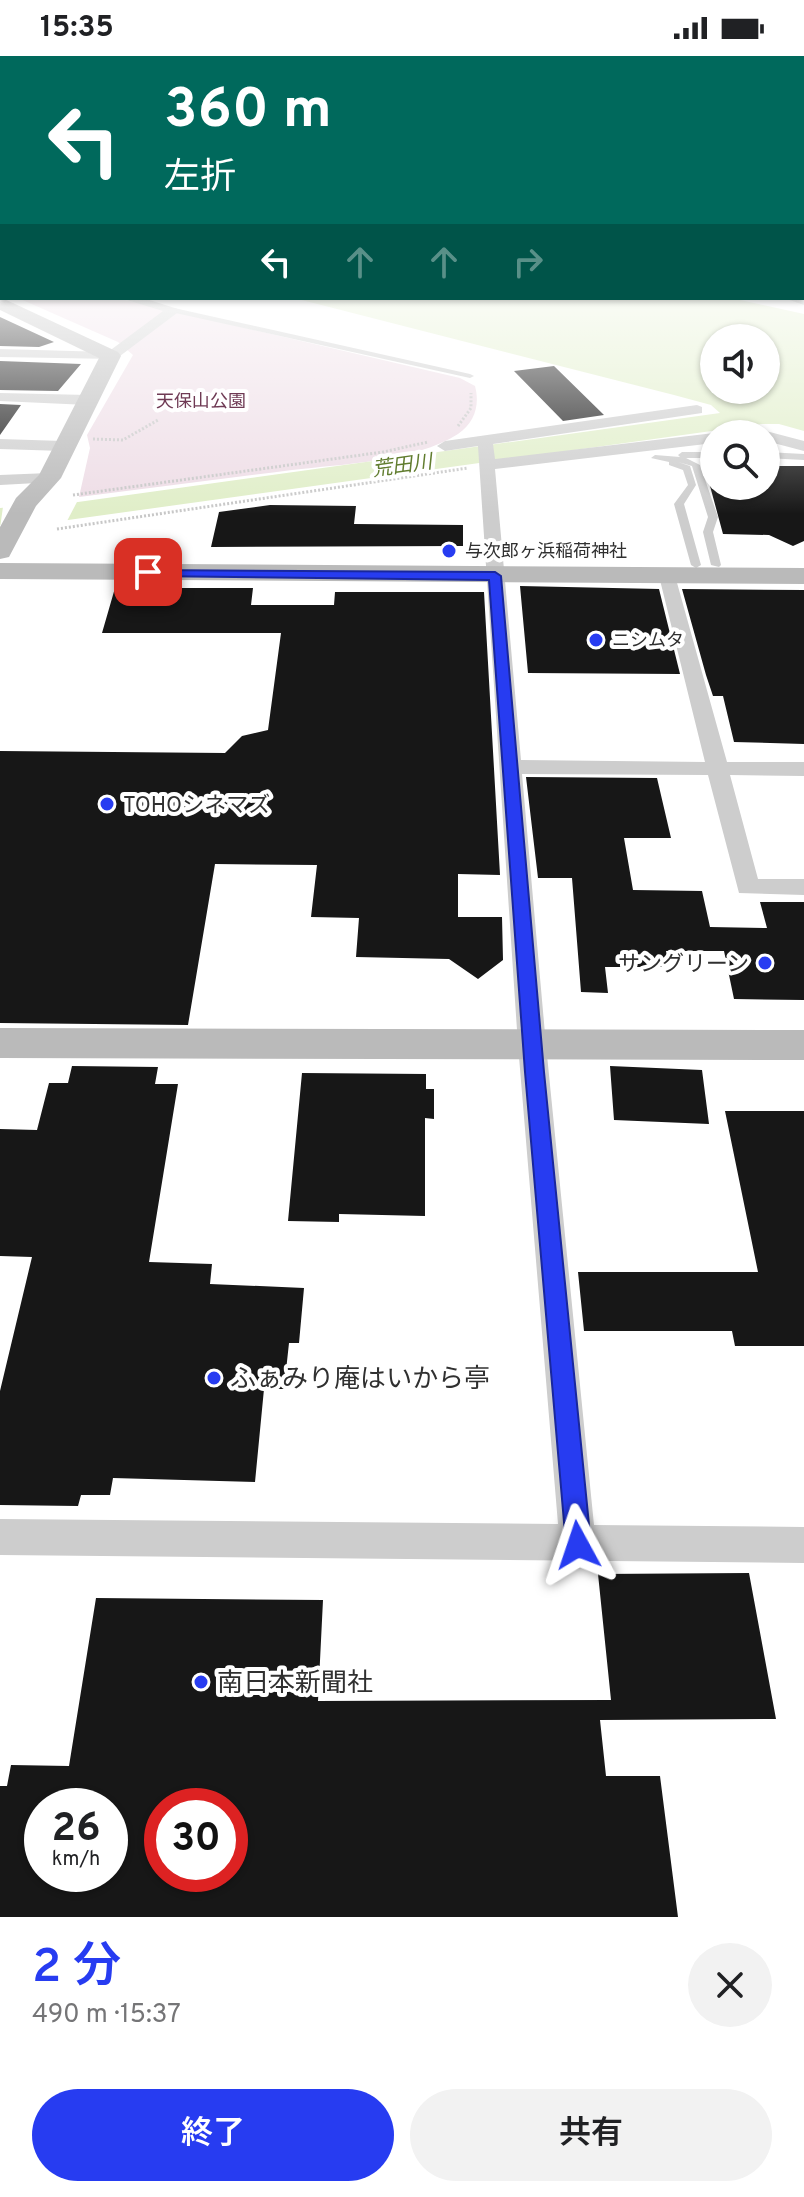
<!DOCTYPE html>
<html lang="ja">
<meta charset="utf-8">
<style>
:root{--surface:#fff;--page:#f2f2f2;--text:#202124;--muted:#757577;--accent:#273cf1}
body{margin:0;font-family:Overpass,"Noto Sans JP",sans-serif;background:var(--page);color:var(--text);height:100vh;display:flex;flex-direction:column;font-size:30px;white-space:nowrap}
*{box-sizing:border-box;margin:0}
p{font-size:26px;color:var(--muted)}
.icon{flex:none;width:44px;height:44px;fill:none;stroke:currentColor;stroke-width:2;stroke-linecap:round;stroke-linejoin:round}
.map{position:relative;height:1861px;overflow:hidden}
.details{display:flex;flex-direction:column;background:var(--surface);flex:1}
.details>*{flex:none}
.top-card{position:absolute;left:0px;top:0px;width:804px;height:244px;box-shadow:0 2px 6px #0004;background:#00695c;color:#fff;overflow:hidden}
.fabs{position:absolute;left:700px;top:268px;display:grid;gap:16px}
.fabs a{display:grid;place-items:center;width:80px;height:80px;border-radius:50%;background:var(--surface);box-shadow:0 2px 6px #0004;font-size:40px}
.speed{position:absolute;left:24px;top:1732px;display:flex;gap:16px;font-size:40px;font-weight:700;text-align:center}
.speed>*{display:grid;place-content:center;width:104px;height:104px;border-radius:50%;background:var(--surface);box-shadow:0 2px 6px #0004;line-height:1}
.speed small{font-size:20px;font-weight:400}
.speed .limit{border:12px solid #d22;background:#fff;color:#111}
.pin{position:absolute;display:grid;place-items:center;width:68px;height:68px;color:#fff;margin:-34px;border-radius:16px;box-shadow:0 4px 12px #0006}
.me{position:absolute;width:88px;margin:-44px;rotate:355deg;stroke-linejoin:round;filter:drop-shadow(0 0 6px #0008)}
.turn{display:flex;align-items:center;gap:28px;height:168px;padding:0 32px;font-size:36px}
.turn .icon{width:104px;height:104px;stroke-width:2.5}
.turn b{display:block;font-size:56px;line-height:68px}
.lanes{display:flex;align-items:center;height:76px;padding:0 32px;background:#0003;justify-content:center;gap:40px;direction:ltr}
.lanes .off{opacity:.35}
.round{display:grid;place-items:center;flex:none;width:84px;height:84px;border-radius:42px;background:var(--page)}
.overview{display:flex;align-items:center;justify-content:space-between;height:136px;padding:0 32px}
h1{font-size:48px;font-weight:600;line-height:60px;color:var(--accent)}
.action{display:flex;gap:16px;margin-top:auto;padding:16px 32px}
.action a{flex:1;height:92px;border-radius:48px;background:var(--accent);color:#fff;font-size:32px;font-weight:600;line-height:92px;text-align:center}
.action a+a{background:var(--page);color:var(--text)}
.status{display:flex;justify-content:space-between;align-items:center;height:56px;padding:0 40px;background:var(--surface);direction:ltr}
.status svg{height:22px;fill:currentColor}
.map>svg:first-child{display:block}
</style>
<div class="status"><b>15:35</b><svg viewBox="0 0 49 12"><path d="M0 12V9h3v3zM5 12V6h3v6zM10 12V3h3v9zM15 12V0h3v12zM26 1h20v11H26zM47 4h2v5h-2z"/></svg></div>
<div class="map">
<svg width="804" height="1861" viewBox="0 0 804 1861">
<rect width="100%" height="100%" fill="#fff"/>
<path fill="#eedde6" d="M18,242H116L460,322L475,330C480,349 475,366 458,378C414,406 342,408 292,414C221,423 150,432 79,441L90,392L87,379L133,299L118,286Z"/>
<path fill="#e0eec8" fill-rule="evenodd" d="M294,242H731L804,258V375L779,368H762L68,464L0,469V452L78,446L720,357L711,349L674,339ZM714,282H766V334H714Z"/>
<path fill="#fff" d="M78,444L66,467L0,472L3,451Z"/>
<path fill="#171717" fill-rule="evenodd" d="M0,261L54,286L39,291L0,290Z
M0,305L81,308L58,335L0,334Z
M554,310L604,359L563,365L514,315Z
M0,348L21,349L0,379Z
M766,410H804V485L793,490L769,479L723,478L710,430H766Z
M270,449L356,450L354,468L463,469V490L211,491L219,456Z
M520,530L659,533L680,618L528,617Z
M115,532H253L251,549H334L335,536H484L500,819L458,818V861H502L503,904L478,923L449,903L356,901L359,862L311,861L317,809L215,808L188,969L0,967V695L225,697L242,680L268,674L281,577H102Z
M682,533L804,534V688L734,686L723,640H713L706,619Z
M526,721L657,722L671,782H624L633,834L702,835L710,871L767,872L760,846H804V944L734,943L724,895H666L669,911H605L608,937L581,936L572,822H538Z
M72,1010L158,1011L155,1028H178L149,1206L212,1208L210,1228L304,1232L299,1287H289L284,1333H264L255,1426L113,1422L110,1439H81L78,1450L0,1449V1335L32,1201L0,1200V1073L37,1074L49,1027H68Z
M610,1010L702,1014L709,1068L614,1064Z
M302,1017L426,1018V1033H434V1063L425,1062V1160L339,1158V1166L288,1165Z
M725,1055H804V1290H735L732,1275H584L578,1216H758Z
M749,1517L776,1663L600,1664L606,1720H660L678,1861H0V1730H7L11,1709L69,1710L96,1542L323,1544L318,1645L611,1644L598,1518ZM42,1750H110V1818H42ZM162,1750H230V1818H162Z"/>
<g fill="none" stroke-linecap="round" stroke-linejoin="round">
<path stroke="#c7c7c7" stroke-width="3" stroke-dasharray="2 2" stroke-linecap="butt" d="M458,370L471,352V337
M93,383L123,384L158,364
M73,439L383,396L428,386
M57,473L468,412"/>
<path fill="#cdcdcd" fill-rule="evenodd" d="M174,252L470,318L474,320L470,322L171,256Z
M682,396H714V402H686L700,409L718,461L713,476L721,509L719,511L711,509L703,476L708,461L692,410L678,406L690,410L696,429L684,448L701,509L696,512L691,509L674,448L688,429L683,414L669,409V406L651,402L655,399L680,401L678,399Z
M766,396L804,398V404L766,402Z"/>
<path fill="#cdcdcd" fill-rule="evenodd" d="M0,206H2V214H0Z
M804,241V249L784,242H802Z
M120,242H143L181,254L116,303L0,301V293L108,296L163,255Z
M0,337L88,339L96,344L88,349L0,345Z
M697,349L702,351V357L493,388L495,403L714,377L717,378H714V387L495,413L521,704L705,706L659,520L668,515L674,516L727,706H804V720L730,719L758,823H804V839L739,837L708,719L522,718L546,989L594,1469L804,1471V1507L0,1499V1463L558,1468L518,989L478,390L445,395L437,390L445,385Z
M766,375L804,385V395L766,385V378H760Z
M0,383L63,385L71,390L63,395L0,393Z
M49,417L55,418L57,422L55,426L0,429V419Z"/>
<path fill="#bababa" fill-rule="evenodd" d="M0,241L118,296L121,300L61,422L36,450L9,501L0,503V471L16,442L39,419L99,302L0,254Z
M0,507L804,512V528L0,523Z
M0,972L804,974V1004L0,1002Z"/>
</g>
<linearGradient id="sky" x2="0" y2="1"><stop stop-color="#a5cbdb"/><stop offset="0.43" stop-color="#fff"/><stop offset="1" stop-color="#fff" stop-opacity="0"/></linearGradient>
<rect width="804" height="458" fill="url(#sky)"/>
<path fill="#273cf1" stroke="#19279d" stroke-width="2" d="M144,514L495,516L501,520L544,1016L591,1489L587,1498L578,1501L569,1498L566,1489L525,1016L489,524L148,520L142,516Z"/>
<g fill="#273cf1" stroke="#fff" stroke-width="3">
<circle cx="449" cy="495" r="8"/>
<circle cx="596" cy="584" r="8"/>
<circle cx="107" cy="748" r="8"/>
<circle cx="765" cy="907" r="8"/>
<circle cx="214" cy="1322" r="8"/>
<circle cx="201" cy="1626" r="8"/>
</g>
<g text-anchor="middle" stroke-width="8" stroke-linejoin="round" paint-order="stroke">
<g font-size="18" fill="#6f3a54" stroke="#fff">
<text x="201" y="351">天保山公園</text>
</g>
<g font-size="18" fill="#303030" stroke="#fff" text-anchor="start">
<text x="465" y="501">与次郎ヶ浜稲荷神社</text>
<text x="612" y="590">ニシムタ</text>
</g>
<g font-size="20" font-style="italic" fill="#617d2f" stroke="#fff">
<text transform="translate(402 409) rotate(-8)" y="7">荒田川</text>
</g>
<g font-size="22" fill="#303030" stroke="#fff" text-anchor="start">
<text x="123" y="756">TOHOシネマズ</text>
<text x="749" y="915" text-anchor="end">サングリーン</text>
</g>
<g font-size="26" fill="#303030" stroke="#fff" text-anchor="start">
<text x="230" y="1331">ふぁみり庵はいから亭</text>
<text x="217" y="1635">南日本新聞社</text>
</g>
</g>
</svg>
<div class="fabs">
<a><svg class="icon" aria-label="sound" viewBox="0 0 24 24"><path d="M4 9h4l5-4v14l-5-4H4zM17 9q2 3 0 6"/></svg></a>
<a><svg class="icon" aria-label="search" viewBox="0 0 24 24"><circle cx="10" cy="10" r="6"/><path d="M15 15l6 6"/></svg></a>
</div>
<div class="speed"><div>26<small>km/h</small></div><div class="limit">30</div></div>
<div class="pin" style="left:148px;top:516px;background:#d93025"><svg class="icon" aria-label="arrive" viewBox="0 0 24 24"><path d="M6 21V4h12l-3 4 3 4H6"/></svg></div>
<svg class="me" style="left:578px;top:1489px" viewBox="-20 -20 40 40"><path d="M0-17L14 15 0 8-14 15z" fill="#273cf1" stroke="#fff" stroke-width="4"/></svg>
<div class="top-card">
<div class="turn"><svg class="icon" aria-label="left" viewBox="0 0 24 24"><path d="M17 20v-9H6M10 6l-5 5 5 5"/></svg><div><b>360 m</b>左折</div></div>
<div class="lanes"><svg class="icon" aria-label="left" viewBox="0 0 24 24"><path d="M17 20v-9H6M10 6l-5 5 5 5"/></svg><svg class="icon off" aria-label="ahead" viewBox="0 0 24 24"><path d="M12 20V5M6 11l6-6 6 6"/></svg><svg class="icon off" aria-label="ahead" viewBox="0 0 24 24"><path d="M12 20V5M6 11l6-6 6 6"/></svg><svg class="icon off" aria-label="right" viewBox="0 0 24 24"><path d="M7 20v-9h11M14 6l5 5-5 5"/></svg></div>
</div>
</div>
<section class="details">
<div class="overview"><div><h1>2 分</h1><p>490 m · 15:37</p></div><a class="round"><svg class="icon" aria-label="close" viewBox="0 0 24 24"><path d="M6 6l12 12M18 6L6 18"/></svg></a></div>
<div class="action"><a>終了</a><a>共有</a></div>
</section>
